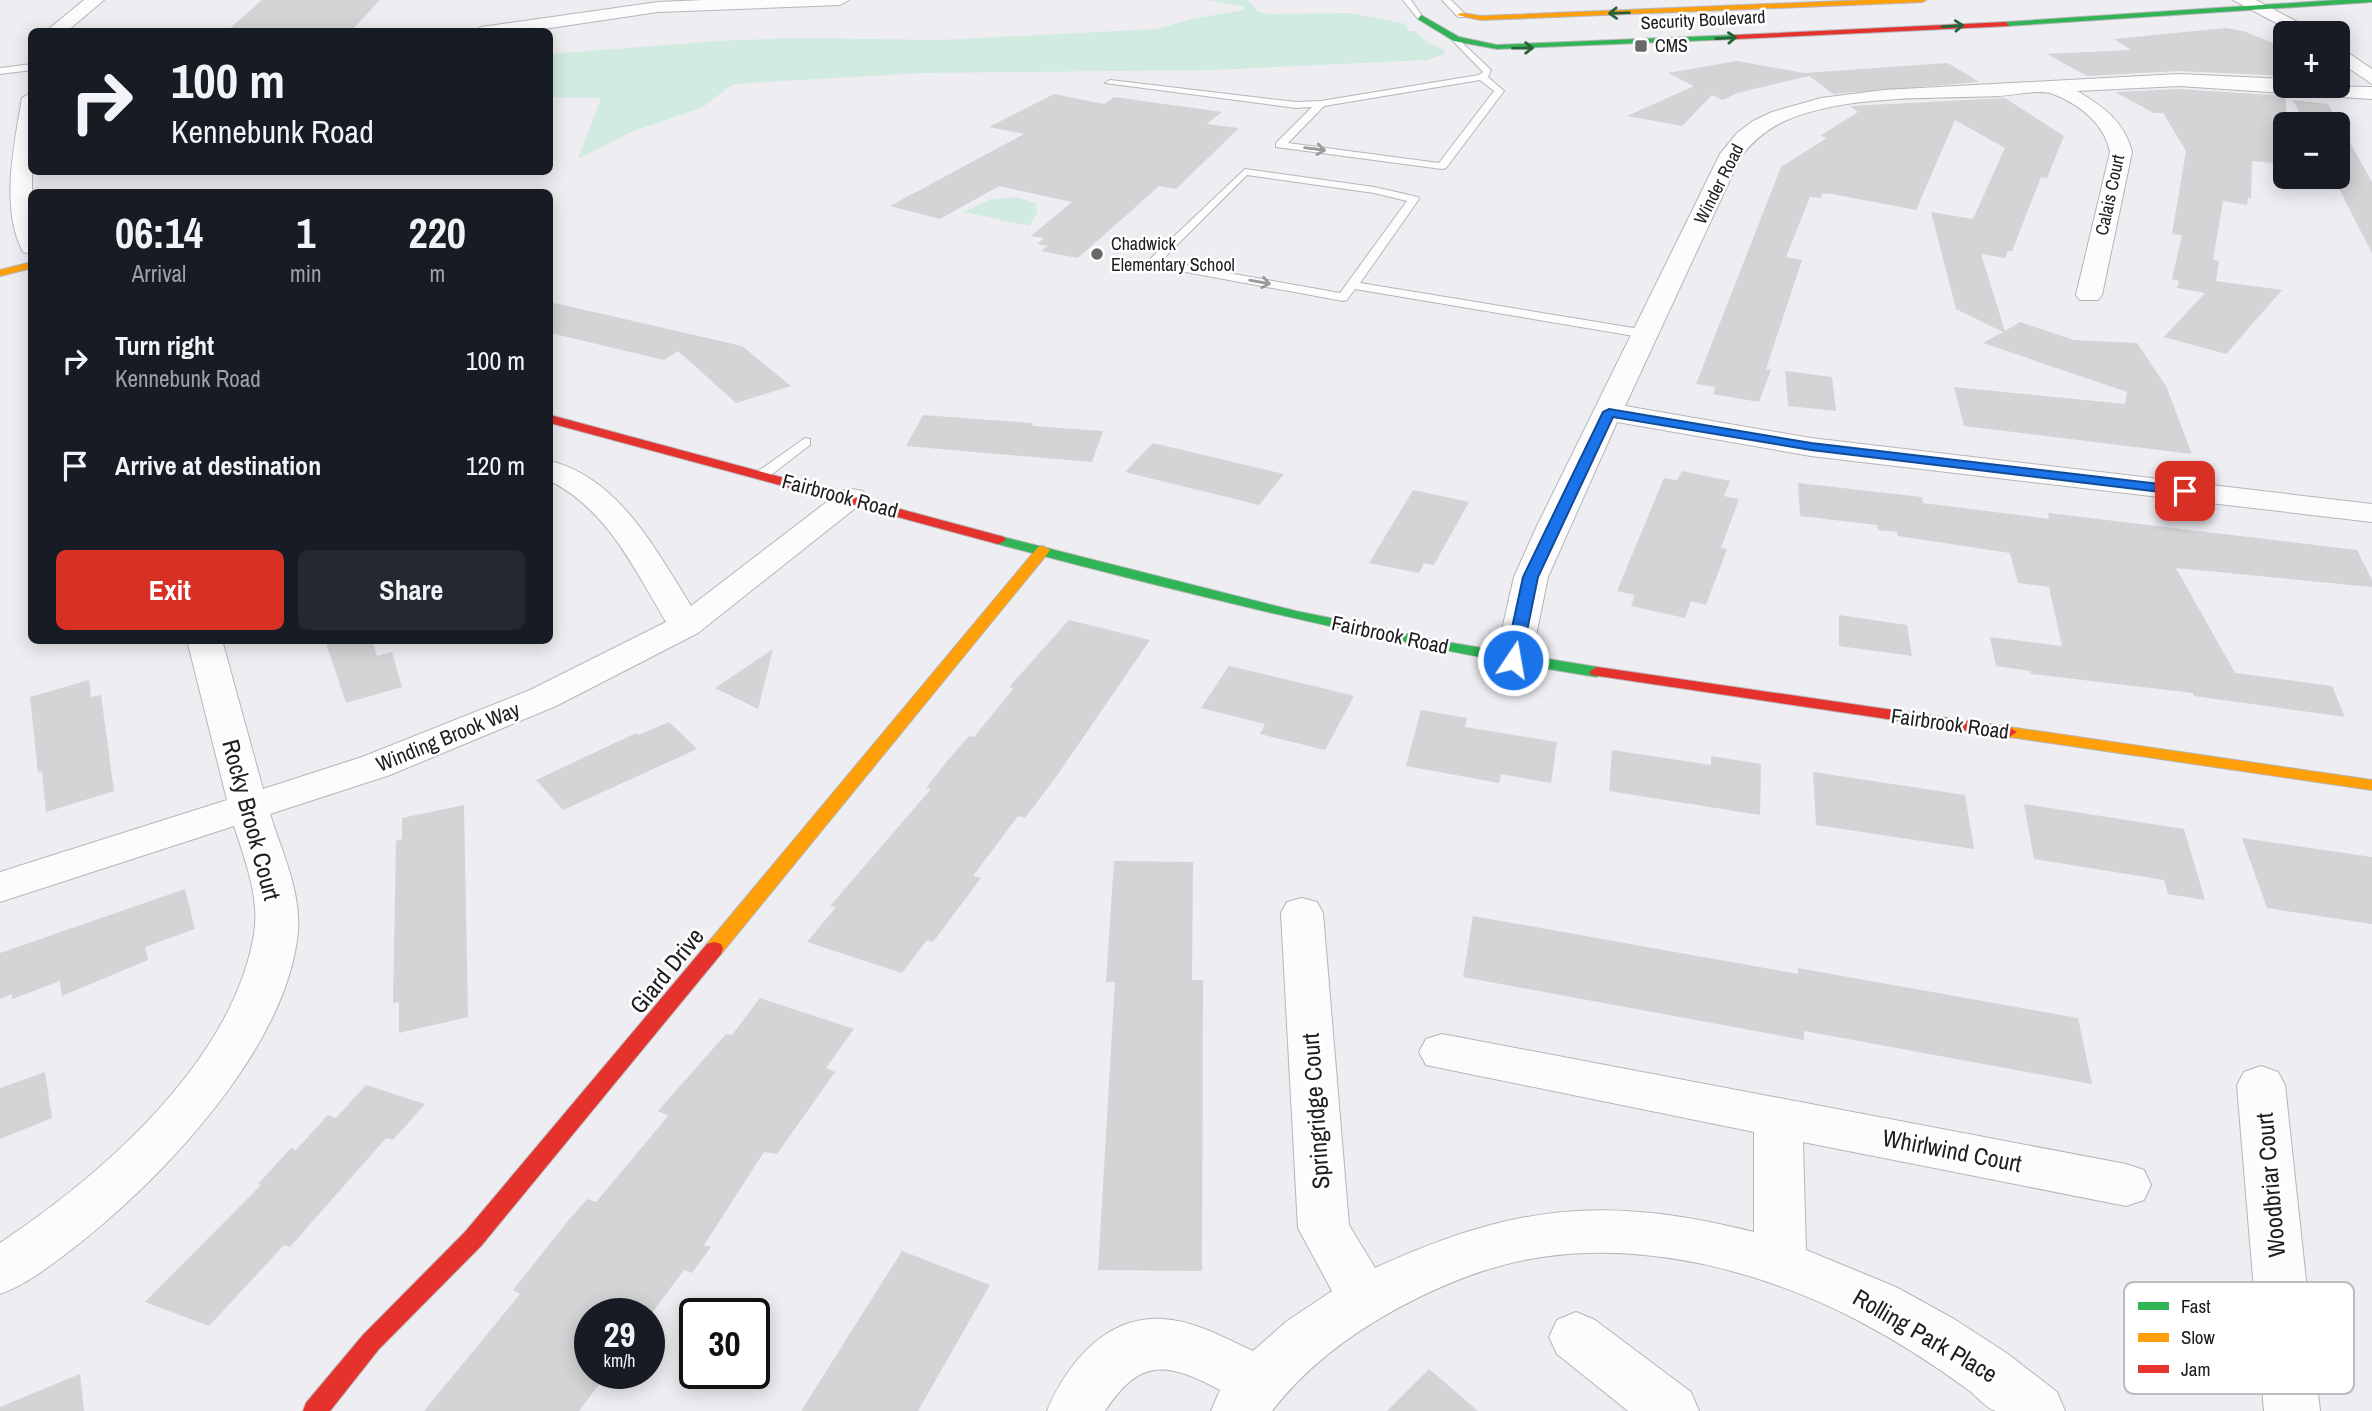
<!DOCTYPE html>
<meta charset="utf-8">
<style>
:root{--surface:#171b24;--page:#242831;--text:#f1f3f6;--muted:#9ea1a6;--accent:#d93025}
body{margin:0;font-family:"Archivo Narrow",sans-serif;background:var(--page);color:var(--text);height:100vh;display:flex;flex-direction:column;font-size:26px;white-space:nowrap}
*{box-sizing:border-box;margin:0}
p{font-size:23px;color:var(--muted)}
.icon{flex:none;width:38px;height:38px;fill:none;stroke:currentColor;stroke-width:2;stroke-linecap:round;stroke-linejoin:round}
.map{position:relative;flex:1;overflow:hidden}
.drawer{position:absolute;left:28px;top:189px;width:525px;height:455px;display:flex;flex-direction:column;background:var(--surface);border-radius:10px;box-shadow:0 4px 18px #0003}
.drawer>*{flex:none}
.hud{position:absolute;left:28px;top:28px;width:525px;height:147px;border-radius:10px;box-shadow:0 4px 18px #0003;background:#171b24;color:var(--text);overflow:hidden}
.buttons{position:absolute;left:2273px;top:21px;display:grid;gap:14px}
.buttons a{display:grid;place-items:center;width:77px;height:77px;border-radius:10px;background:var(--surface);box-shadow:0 4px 18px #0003;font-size:35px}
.speed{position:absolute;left:574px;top:1298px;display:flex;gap:14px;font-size:35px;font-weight:700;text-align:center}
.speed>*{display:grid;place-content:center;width:91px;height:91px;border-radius:50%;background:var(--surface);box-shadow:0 4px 18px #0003;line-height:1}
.speed small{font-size:18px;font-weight:400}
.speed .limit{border:4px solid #111;border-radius:10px;background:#fff;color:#111}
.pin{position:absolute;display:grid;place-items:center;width:60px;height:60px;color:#fff;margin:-30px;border-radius:14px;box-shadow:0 4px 10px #0006}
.me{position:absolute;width:77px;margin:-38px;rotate:12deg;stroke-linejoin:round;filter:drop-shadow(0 0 5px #0008)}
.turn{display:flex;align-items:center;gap:24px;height:147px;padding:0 28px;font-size:32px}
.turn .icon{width:91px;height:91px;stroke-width:2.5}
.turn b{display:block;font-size:49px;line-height:60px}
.eta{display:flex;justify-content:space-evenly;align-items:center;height:119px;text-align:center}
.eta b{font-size:42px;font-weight:700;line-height:49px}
.cta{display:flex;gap:14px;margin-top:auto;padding:14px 28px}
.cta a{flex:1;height:80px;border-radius:10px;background:var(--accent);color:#fff;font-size:28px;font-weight:700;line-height:80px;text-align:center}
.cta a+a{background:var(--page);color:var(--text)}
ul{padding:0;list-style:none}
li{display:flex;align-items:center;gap:21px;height:105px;padding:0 28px}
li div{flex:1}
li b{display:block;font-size:26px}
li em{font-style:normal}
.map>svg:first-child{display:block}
</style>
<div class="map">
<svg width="2372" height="1411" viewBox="0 0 2372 1411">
<rect width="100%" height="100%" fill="#ededf2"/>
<path fill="#d1ebe0" d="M1207,0H1248L1257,11L1268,14L1350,13L1406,24L1408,31H1415L1428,43L1444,50L1445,54L1427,60L1213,70L922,73L733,84L703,107L631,132L578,159L601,98L550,97V54L718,41L792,38L940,40L1157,29L1192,19L1244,10L1243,6Z
M1015,197L1036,203L1037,213L1029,226L964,212L989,200Z"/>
<path fill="#d4d4d6" d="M262,0H380L350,32H226Z
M2226,28L2243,31L2286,48V76L2179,71L2087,76L2047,54L2131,50L2114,39Z
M1737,61L1804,73L1948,63L1979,82L1833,94L1809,76L1737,93L1723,100L1712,95L1682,126L1627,116L1694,86L1668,73Z
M2179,89L2286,96V164L2252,161L2251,198H2248L2247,205L2223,201L2213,260L2219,261L2216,281L2282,290L2226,354L2164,337L2205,293L2177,288L2179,281L2172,279L2182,235L2172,234L2186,151L2163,113H2154L2115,92Z
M1054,94L1104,104L1114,97L1222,112L1207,124L1239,128L1176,189L1159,186L1078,258L1041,251L1048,246L1037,244L1044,238L1031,236L1072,202L999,186L940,219L890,206L1024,134L989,127Z
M2005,98L2064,136L2047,178L2041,177L2012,251H2008L2005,258L1981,254L2005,331L2020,322L2074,340L2137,343L2166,386L2192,454L1964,426L1954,387L2125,404L2127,392L1983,343L2003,332L1956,309L1931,212L1973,219L2005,148L1955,120L1916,210L1832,194L1822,193L1821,198L1810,197L1786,257L1802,260L1766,369L1771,370L1759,402L1713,394L1715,387L1696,384L1781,167L1827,138L1820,136L1858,112L1850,106Z
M2293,100L2328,104L2372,182V253L2333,177H2338V124H2305Z
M550,302L742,346L791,386L736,403L678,351L664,360L550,333Z
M1785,371L1832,377L1836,411L1788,406Z
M923,415L1033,423L1032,426L1103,431L1092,462L906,446Z
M1153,443L1284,474L1259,505L1125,472Z
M1682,471L1730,481L1724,496L1739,499L1721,548L1727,549L1706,605L1691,601L1685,618L1631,606L1635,595L1617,591L1664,478L1677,480Z
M1798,483L1922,497L1923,503L2049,519L2048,513L2357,550L2372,580V587L2176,568L2235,673L2332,686L2345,717L2194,696L2193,693L2031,674L2030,671L1996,666L1990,637L2062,646L2049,587L2018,583L2010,553L1898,536L1897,532L1878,530L1877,525L1800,516Z
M1413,490L1469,502L1434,565L1424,563L1419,573L1369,563Z
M1839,615L1907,625L1912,656L1839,646Z
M1069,620L1150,640L1056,777L1025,818L1018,816L973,876L981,878L933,942L927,940L902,973L807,942L836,907L830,906L931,789L926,788L948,760L969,736L974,737L1014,688L1009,687Z
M325,640H372L377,656L392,652L402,687L346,703Z
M773,649L758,709L715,688Z
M1229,666L1314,686L1354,696L1325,750L1260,734L1265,724L1201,708Z
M89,680L91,697L101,695L114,791L46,812L42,772L38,773L30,697Z
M1421,710L1467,718L1465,727L1557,742L1551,783L1501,774L1499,783L1406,766Z
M669,722L697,749L563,810L536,780L636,733L638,735Z
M1612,750L1711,765V756L1761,764L1760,815L1609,791Z
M1813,772L1965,795L1974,849L1816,825Z
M2024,804L2184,829L2205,900L2168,894L2164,880L2034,859Z
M464,805L468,1017L399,1033V1002L393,1003L396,841L402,839V818Z
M2242,838L2372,857V924L2267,908Z
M1114,861L1193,862L1192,980H1203L1202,1271L1098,1270L1115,982H1106Z
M185,889L195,929L145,947L148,960L62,996L60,981L12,999V994L0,999V953Z
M1473,916L1798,974V968L2078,1018L2092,1084L1804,1031V1040L1463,977Z
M760,998L854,1029L826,1068L835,1072L777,1154L764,1152L704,1245L711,1247L692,1273L684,1270L649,1317V1314H590V1374H607L579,1411H424L520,1294L513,1290L567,1222L587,1199L596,1202L668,1116L658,1111L726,1034L732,1035Z
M45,1072L52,1118L0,1139V1088Z
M366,1085L425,1104L393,1140L386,1138L290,1247L284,1245L209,1326L145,1302L261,1185L258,1184L291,1148L296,1150L328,1115L336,1118Z
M902,1251L990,1285L918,1411H801Z
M1429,1369L1478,1411H1387Z
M80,1374L84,1411H0V1407Z"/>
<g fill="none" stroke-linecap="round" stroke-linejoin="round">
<g stroke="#b6b6b9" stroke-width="2">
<path id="lane" d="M1403,0H1411L1424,19H1418Z
M1442,0H1451L1464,13V17H1458Z
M1456,37L1491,70L1488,77L1504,91L1446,168L1442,169L1276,147V143L1312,107L1296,108L1105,83L1110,80L1296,102L1321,101L1479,75L1483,72L1452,40ZM1480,80L1494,91L1439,163L1288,143L1324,106Z
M32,64V70L0,74V68Z
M1245,169L1374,187L1418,197L1419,199L1360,283L1646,330L1652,334L1646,338L1355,289L1347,300L1343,301L1148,265V261ZM1247,175L1374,193L1407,201L1340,293L1161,261Z
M805,438L810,439V445L767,478H757V472Z"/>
</g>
<g stroke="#b6b6b9" stroke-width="2">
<path id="street" d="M84,0H104L66,32H45Z
M704,0H849L840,5L658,12L523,32H472L481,27L658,2Z
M2233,0H2256L2318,33H2295Z
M2338,46L2372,69V84L2338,61Z
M2179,74L2286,79V86L2372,87V99L2179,86L2077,91C2103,106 2125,122 2132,152L2102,295L2098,300H2080L2076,295L2110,152C2105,124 2079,104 2053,94C2039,89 2014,95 1999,96C1934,99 1848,94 1787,120C1768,128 1754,140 1741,156L1625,406L1811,438L2372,504V522L1811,456L1617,422L1548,577L1531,660L1526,668L1513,671L1500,668L1495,660L1514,577L1536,528L1720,154L1737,133L1753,121L1772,112L1821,98L1884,90Z
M32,92V254L23,252C0,208 14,146 22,98Z
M550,461C619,478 656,550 691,606L841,491L852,489L863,491L868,498L698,633L556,706L390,775L270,814C282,852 301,891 298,932C287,1047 166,1174 80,1243C55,1262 30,1283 0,1294V1243C102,1175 233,1061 254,934C260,898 245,860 234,826L0,902V872L227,800L187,640H222L263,789L362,757L530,690L666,622C635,570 607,509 550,481Z
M1302,898L1317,902L1323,913L1349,1225L1375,1268C1515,1204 1605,1195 1754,1232V1132L1426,1065L1419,1052L1426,1039L1442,1034L2126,1164L2144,1170L2151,1185L2144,1200L2126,1206L1803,1142L1806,1250L1896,1287L1954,1319L2008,1354L2057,1392L2065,1411C2044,1411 2017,1411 1996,1411C1986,1409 1976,1395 1967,1389C1933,1364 1897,1341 1859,1321C1765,1272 1649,1241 1542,1257C1491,1264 1443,1284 1398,1308C1350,1334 1305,1368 1272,1411H1211L1220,1390C1168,1363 1141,1356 1105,1411H1047C1067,1364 1105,1316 1162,1319C1193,1320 1225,1338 1253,1351L1287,1321L1332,1291L1298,1228L1281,913L1287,902Z
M2261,1066L2278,1072L2285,1085L2320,1411H2264L2237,1085L2244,1072Z
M1576,1312L1595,1320L1691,1392L1699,1411H1628L1557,1354L1549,1337L1557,1320Z"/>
</g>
<g stroke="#b6b6b9" stroke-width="2">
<path id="fast" d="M2338,0H2372V2L2006,26L2002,24L2006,22Z
M1421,15L1459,37L1497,45L1736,35L1740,37L1736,39L1497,49L1454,41L1418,19Z
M999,536L1296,611L1446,642L1597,667L1605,672L1597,677C1393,645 1193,596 994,543L992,540Z"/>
</g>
<g stroke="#b6b6b9" stroke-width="2">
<path id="slow" d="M1867,0H1926L1922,2L1481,20L1457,15L1461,13L1481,16Z
M32,262V268L0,276V270Z
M1043,546L1050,550L1048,553L721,954L714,956L707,954L705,949L707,944L1038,547Z
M2009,727L2372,780V790L2003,736L2001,732L2003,728Z"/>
</g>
<g stroke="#b6b6b9" stroke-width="2">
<path id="jam" d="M2006,22L2009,26L1736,39L1732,37L1736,35Z
M550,415L1004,537L1006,540L999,544L994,543L550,423Z
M1597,667L2009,727L2017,732L2009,737L1592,675L1589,672Z
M714,942L721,944L723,949L721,954L481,1246L379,1349L330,1411H303L306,1403L363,1335L465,1232L707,944Z"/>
</g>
<use href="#lane" fill="#fcfcfd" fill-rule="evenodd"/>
<use href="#street" fill="#fcfcfd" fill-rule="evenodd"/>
<use href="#fast" fill="#30b455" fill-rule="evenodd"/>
<use href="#slow" fill="#ff9f0a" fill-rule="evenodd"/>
<use href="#jam" fill="#e5322d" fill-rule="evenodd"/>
</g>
<defs><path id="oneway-shaft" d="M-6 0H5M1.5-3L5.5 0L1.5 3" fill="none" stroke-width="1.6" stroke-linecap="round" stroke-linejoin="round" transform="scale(1.75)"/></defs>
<g stroke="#27633a">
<use href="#oneway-shaft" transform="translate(1619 13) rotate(178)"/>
<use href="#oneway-shaft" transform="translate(1953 26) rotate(-3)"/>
<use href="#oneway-shaft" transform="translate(1726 38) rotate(-3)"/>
<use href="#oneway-shaft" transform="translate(1523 48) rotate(-1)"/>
</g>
<g stroke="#99999b">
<use href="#oneway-shaft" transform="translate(1315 149) rotate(7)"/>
<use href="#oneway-shaft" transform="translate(1260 282) rotate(10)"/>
</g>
<path fill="#1a73e8" stroke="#114b97" stroke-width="2" d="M1609,409L1811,443L2185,487L2192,491L2185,495L1811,450L1613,417L1538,577L1521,660L1518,663H1508L1505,660L1523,577L1603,412Z"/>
<g fill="#68686b" stroke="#fff" stroke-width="2.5">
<rect x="1634" y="39" width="14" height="14" rx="3.5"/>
<circle cx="1097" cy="254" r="7"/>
</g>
<g text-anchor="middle" stroke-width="5" stroke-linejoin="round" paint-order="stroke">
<g font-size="18" fill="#202023" stroke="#fff">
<text transform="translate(1703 20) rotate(-3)" y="6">Security Boulevard</text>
<text transform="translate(1719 184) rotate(-63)" y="6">Winder Road</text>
<text transform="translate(2110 195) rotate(-78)" y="6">Calais Court</text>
</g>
<g font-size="18" fill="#202023" stroke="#fff" text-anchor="start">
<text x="1655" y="52">CMS</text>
<text x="1111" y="250">Chadwick<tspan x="1111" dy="21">Elementary School</tspan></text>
</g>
<g font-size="21" fill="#202023" stroke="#fff">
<text transform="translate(840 496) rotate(15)" y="7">Fairbrook Road</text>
<text transform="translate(1390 635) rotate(12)" y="7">Fairbrook Road</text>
<text transform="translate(1950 724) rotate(8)" y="7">Fairbrook Road</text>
<text transform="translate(448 737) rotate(-22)" y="7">Winding Brook Way</text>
</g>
<g font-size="24" fill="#202023" stroke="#fff">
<text transform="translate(251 820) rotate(75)" y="8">Rocky Brook Court</text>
<text transform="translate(667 971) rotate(-51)" y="8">Giard Drive</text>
<text transform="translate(1316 1111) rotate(-94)" y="8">Springridge Court</text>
<text transform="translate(1952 1151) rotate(11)" y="8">Whirlwind Court</text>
<text transform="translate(2271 1185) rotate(-95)" y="8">Woodbriar Court</text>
<text transform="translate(1925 1336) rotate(30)" y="8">Rolling Park Place</text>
</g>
</g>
<rect x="2124" y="1282" width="230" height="112" rx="10" fill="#fff" stroke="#bcbcbd" stroke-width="2"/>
<rect x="2138" y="1302" width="31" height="8" fill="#30b455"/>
<rect x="2138" y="1333" width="31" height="9" fill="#ff9f0a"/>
<rect x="2138" y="1365" width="31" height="8" fill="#e5322d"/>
<g font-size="19" fill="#202023">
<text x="2181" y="1313">Fast</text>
<text x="2181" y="1344">Slow</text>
<text x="2181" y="1376">Jam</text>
</g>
</svg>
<div class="buttons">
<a>+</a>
<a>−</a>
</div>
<div class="speed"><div>29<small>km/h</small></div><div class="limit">30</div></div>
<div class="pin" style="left:2185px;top:491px;background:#d93025"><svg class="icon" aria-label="arrive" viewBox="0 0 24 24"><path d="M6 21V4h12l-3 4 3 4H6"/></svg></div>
<svg class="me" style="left:1513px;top:660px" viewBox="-20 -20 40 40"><circle r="17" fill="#1a73e8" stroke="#fff" stroke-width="3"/><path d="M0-11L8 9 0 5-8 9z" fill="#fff"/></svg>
<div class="hud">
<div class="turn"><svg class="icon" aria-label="right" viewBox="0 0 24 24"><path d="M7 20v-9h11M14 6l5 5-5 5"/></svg><div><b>100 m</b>Kennebunk Road</div></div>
</div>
<section class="drawer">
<div class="eta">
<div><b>06:14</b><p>Arrival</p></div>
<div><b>1</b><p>min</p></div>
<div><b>220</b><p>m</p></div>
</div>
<ul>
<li><svg class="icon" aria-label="right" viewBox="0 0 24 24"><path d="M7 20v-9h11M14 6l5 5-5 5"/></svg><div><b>Turn right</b><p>Kennebunk Road</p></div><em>100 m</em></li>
<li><svg class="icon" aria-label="arrive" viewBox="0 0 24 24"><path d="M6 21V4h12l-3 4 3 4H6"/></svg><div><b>Arrive at destination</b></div><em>120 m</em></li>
</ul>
<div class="cta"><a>Exit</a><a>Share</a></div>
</section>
</div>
